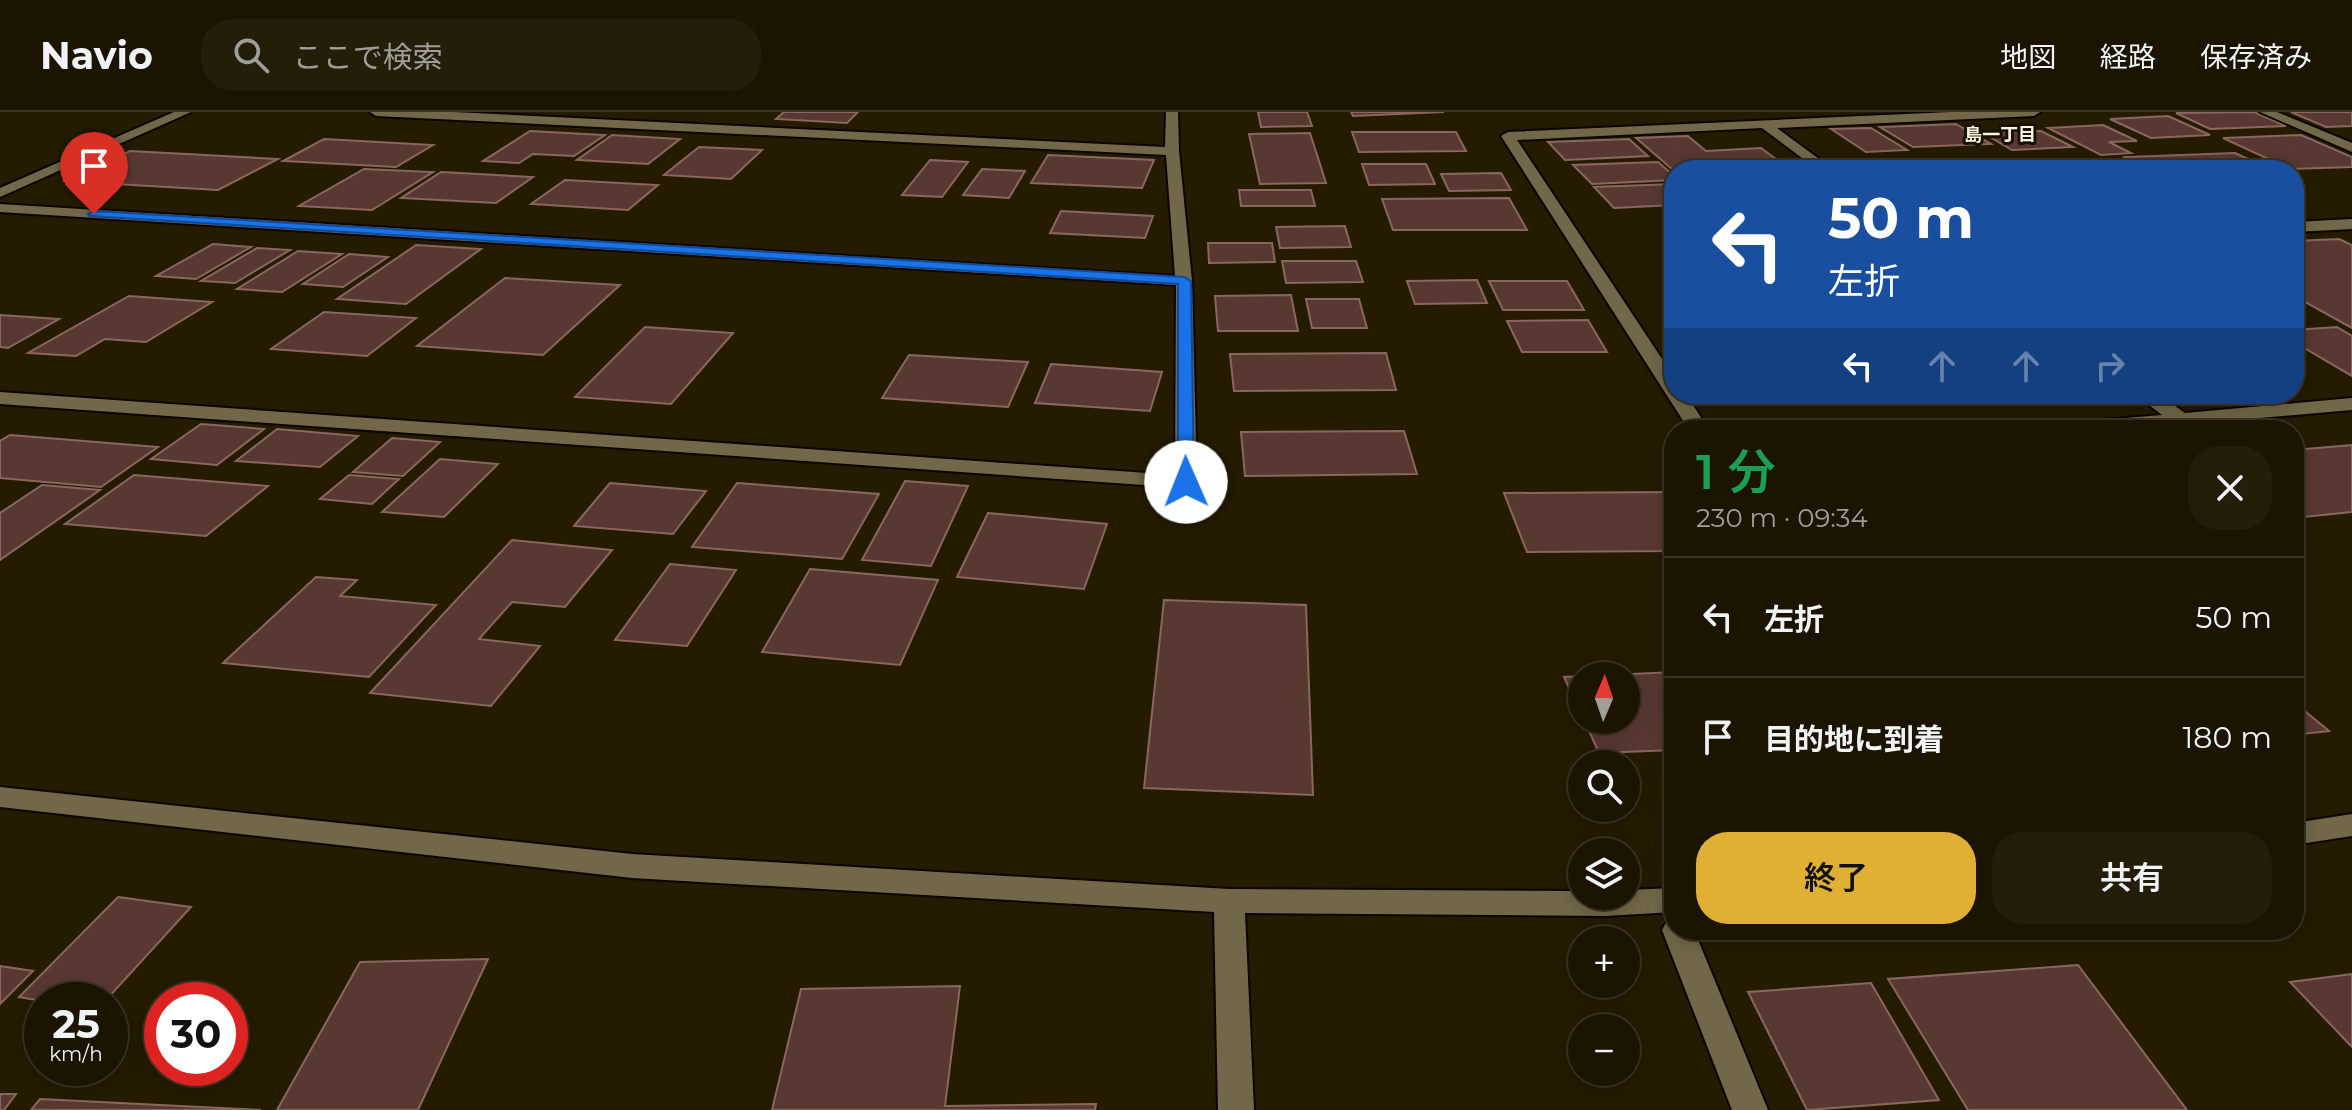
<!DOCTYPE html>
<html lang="ja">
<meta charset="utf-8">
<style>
:root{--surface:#1b1400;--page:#241d0a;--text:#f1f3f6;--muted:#a09e99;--line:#393322;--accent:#dfb034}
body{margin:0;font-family:Montserrat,"Noto Sans JP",sans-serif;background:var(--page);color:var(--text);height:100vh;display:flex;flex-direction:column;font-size:30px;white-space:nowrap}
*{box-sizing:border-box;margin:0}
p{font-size:26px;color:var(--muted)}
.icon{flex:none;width:44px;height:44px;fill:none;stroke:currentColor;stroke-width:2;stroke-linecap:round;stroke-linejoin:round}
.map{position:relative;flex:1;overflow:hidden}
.details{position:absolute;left:1664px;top:308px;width:640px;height:520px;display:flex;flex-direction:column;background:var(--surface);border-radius:32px;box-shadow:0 4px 20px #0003,0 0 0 2px var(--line)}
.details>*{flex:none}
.top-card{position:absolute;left:1664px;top:48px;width:640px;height:244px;border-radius:32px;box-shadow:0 4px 20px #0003,0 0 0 2px var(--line);background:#1a4fa0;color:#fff;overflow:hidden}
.needle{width:52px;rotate:2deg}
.buttons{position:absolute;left:1568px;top:550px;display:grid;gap:16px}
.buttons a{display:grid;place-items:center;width:72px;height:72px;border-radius:50%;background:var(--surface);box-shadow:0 4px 20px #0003,0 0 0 2px var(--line);font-size:40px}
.speed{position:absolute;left:24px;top:870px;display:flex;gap:16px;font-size:40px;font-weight:700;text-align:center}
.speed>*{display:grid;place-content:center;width:104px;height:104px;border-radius:50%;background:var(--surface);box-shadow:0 4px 20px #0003,0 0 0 2px var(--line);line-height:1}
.speed small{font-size:20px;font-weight:400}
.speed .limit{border:12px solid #d22;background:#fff;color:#111}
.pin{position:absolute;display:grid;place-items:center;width:68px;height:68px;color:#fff;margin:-82px -34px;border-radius:50% 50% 50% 0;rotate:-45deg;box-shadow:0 0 8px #0007}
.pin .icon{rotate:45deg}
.me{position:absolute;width:88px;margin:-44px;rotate:359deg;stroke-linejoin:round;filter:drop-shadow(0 0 6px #0008)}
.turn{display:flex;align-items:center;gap:28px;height:168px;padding:0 32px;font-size:36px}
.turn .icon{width:104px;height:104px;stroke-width:2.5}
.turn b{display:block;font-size:56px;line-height:68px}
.lanes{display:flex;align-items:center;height:76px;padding:0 32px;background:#0003;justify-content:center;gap:40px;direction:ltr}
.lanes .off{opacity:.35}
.round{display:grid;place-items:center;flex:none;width:84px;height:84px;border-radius:32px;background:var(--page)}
.summary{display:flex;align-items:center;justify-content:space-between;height:136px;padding:0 32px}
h1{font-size:48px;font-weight:600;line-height:60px;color:#1e9e55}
.cta{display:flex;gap:16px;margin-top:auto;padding:16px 32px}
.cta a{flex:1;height:92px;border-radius:32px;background:var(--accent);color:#111;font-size:32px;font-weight:600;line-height:92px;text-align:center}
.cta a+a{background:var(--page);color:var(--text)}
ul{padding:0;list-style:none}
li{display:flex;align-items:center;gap:24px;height:120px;padding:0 32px;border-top:2px solid var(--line)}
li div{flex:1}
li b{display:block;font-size:30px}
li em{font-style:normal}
header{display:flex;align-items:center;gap:48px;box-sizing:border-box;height:112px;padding:0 40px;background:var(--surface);border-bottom:2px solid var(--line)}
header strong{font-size:38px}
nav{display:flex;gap:44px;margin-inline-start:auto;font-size:28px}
.search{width:560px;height:72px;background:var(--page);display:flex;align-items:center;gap:20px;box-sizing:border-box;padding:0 28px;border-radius:32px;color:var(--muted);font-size:30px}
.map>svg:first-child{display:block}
</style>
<header>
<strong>Navio</strong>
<div class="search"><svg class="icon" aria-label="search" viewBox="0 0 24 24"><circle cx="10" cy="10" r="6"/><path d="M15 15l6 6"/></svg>ここで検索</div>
<nav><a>地図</a><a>経路</a><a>保存済み</a></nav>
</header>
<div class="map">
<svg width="2352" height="998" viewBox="0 0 2352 998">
<rect width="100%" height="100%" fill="#241b00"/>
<path fill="#583932" stroke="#89675f" stroke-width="2" d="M784,0H858L847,11L776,7Z
M1258,0H1307L1312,14L1261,15Z
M1351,0H1444L1353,4Z
M2254,0L2286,14L2210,17L2176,1Z
M2291,0H2352V14L2326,15Z
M2168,4L2210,23L2151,26L2110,7Z
M1956,12L1991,32L1913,35L1880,15Z
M2103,13L2137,29L2109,30L2131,41L2101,43L2048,16Z
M1871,16L1907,38L1866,40L1831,17Z
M530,19L605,23L574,44L533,42L519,51L483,49Z
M2041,19L2073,35L2012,38L1983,21Z
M1352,20H1456L1466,39L1359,40Z
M1310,21L1326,71L1260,72L1249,22Z
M612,23L680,27L648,52L577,48Z
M2301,23L2352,45V55L2290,57L2223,26Z
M1688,24L1706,39L1761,36L1784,53L1673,58L1636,26Z
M324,27L433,33L396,55L283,49Z
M1629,27L1648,44L1565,48L1548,30Z
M699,35L762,38L731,67L664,63Z
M130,39L278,47L218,78L63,69Z
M2235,41L2272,58H2149L2125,45Z
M1048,43L1154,48L1142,76L1031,71Z
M930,48L968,50L942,85L902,83Z
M1658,50L1674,64V68L1592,72L1573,53Z
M1362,52H1426L1435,72L1369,73Z
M364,57L433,60L372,98L299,94Z
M982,57L1025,59L1009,86L963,83Z
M441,60L533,65L496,91L401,86Z
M1501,61L1511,78L1449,79L1441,62Z
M565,68L658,73L628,98L531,92Z
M1674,72V93L1614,96L1594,75Z
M1239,78H1311L1315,94H1241Z
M1509,86L1527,118H1393L1382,87Z
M1061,99L1153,104L1145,126L1050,121Z
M1345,114L1351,135L1280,136L1276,115Z
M2339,127L2352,133V216L2294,184V129Z
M1208,131H1272L1275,150L1209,151Z
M213,132L251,135L196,167L156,164Z
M416,133L481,137L406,192L337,187Z
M257,136L290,138L235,171L201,169Z
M298,139L342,142L282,180L237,177Z
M349,142L388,145L343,175L303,172Z
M1282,149H1356L1363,170L1286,171Z
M505,166L620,173L543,243L417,234Z
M1477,168L1487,191L1415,192L1407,169Z
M1489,169H1567L1584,198H1503Z
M1291,183L1298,219H1218L1215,184Z
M129,184L212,190L146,230L105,227L76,244L28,241Z
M1306,187H1359L1367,216H1312Z
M324,200L416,206L367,244L271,237Z
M0,203L59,207L8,236L0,235Z
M1588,208L1607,240H1522L1507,209Z
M645,215L733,221L671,292L575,285Z
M2337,215L2352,224V264L2294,230V218Z
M1386,241L1396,278L1234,279L1230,242Z
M909,243L1028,250L1008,295L882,286Z
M1051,252L1162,260L1150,299L1035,291Z
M201,312L264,317L217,353L151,347Z
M277,317L358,324L320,355L236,349Z
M1404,319L1417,362L1245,364L1241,320Z
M10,323L158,335L101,375L0,366V329Z
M392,326L440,330L403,364L353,360Z
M2352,333V400L2294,406V338Z
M440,347L498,352L444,405L382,400Z
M134,363L268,374L206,424L65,412Z
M349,363L399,367L372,392L320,387Z
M905,369L968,374L931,454L862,448Z
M610,371L706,379L673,422L574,414Z
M737,371L879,382L842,447L692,435Z
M42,373L100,378L0,448V401Z
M1674,380V439L1527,440L1504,381Z
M988,401L1107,412L1084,477L957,465Z
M512,428L612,438L565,495L512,490L479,527L540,534L491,594L370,581Z
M670,452L736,458L687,534L615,528Z
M810,457L938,468L900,553L762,540Z
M316,465L357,468L340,484L436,493L369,565L223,551Z
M1164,488L1306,493L1313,683L1144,676Z
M1674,560V638L1599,641L1584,608H1626V564H1590Z
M1582,564V604L1564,565Z
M2294,590L2329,619L2294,623Z
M118,785L191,795L106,888L42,889L19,885Z
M488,847L418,998H277L360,850Z
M2078,853L2187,998H1968L1888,867Z
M0,854L33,859L0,892Z
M2352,862V935L2290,870Z
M1871,871L1939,988L1807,998L1748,880Z
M960,874L945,994L1096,992L1095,998H772L801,877Z
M0,982H16L4,998H0Z
M40,987L261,998H31Z"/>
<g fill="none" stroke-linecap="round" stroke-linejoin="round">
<g stroke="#0d0600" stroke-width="4">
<path id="minor" d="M174,0H191L0,85V76Z
M370,0H453L1165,35L1166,0H1178L1179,39L1192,169L1197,370L1186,376L0,292V280L1175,363L1176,173L0,100V92L1175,164L1166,43L376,4Z
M1951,0H2040L2034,4L1777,16L1834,58H1818L1762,16L1517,28L1674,265V282H1686L1709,318H1689L1501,24L1508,20Z
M2260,0H2277L2352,31V40Z
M2352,107V117L2294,120V110Z
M2135,282H2158L2185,301L2352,286V298L2120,318H2042L2052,312L2162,303Z
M0,675L632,742L1229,777L1582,779V784H1626V778L1674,776V800L1605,804L1245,801L1254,998H1218L1214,800L632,766L0,695Z
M2352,702V724L2294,733V711Z
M1674,806V818H1694L1768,998H1732L1662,818L1667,809Z"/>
</g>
<use href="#minor" fill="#726849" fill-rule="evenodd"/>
</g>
<path fill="#1a73e8" stroke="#114b97" stroke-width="2" d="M94,99L1184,165L1191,169L1194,370L1186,375L1178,370V172L90,104L88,102Z"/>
<g text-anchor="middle" stroke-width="6" stroke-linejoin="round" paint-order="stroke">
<g font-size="18" font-weight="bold" fill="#faf4e3" stroke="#1a1200">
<text x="2000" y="29">島一丁目</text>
</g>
</g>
</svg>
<div class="buttons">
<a><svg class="needle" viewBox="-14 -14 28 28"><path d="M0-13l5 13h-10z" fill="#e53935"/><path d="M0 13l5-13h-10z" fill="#a09e99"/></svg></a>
<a><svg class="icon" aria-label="search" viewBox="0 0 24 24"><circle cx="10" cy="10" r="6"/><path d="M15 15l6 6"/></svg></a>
<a><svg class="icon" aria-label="layers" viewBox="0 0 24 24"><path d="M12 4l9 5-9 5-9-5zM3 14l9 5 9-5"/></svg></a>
<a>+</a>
<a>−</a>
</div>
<div class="speed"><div>25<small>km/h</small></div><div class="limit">30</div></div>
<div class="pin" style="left:94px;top:102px;background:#d93025"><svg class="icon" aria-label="arrive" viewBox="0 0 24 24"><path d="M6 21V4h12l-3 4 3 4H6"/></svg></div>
<svg class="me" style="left:1186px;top:370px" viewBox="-20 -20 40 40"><circle r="19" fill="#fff"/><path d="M0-13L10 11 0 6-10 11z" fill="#1a73e8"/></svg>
<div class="top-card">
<div class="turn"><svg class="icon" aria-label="left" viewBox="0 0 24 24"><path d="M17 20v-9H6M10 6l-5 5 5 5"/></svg><div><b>50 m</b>左折</div></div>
<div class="lanes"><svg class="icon" aria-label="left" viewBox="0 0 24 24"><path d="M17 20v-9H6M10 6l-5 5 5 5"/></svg><svg class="icon off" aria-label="ahead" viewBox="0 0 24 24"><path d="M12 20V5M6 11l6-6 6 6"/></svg><svg class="icon off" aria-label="ahead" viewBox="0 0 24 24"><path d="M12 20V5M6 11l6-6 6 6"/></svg><svg class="icon off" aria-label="right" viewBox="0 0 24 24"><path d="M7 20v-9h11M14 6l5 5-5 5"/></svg></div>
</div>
<section class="details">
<div class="summary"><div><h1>1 分</h1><p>230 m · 09:34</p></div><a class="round"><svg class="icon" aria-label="close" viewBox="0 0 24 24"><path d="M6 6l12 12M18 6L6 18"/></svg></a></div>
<ul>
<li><svg class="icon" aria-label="left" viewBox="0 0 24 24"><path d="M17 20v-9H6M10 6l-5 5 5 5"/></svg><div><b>左折</b></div><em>50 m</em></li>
<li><svg class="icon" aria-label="arrive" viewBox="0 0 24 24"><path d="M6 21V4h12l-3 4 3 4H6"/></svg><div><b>目的地に到着</b></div><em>180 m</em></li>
</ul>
<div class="cta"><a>終了</a><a>共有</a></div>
</section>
</div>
